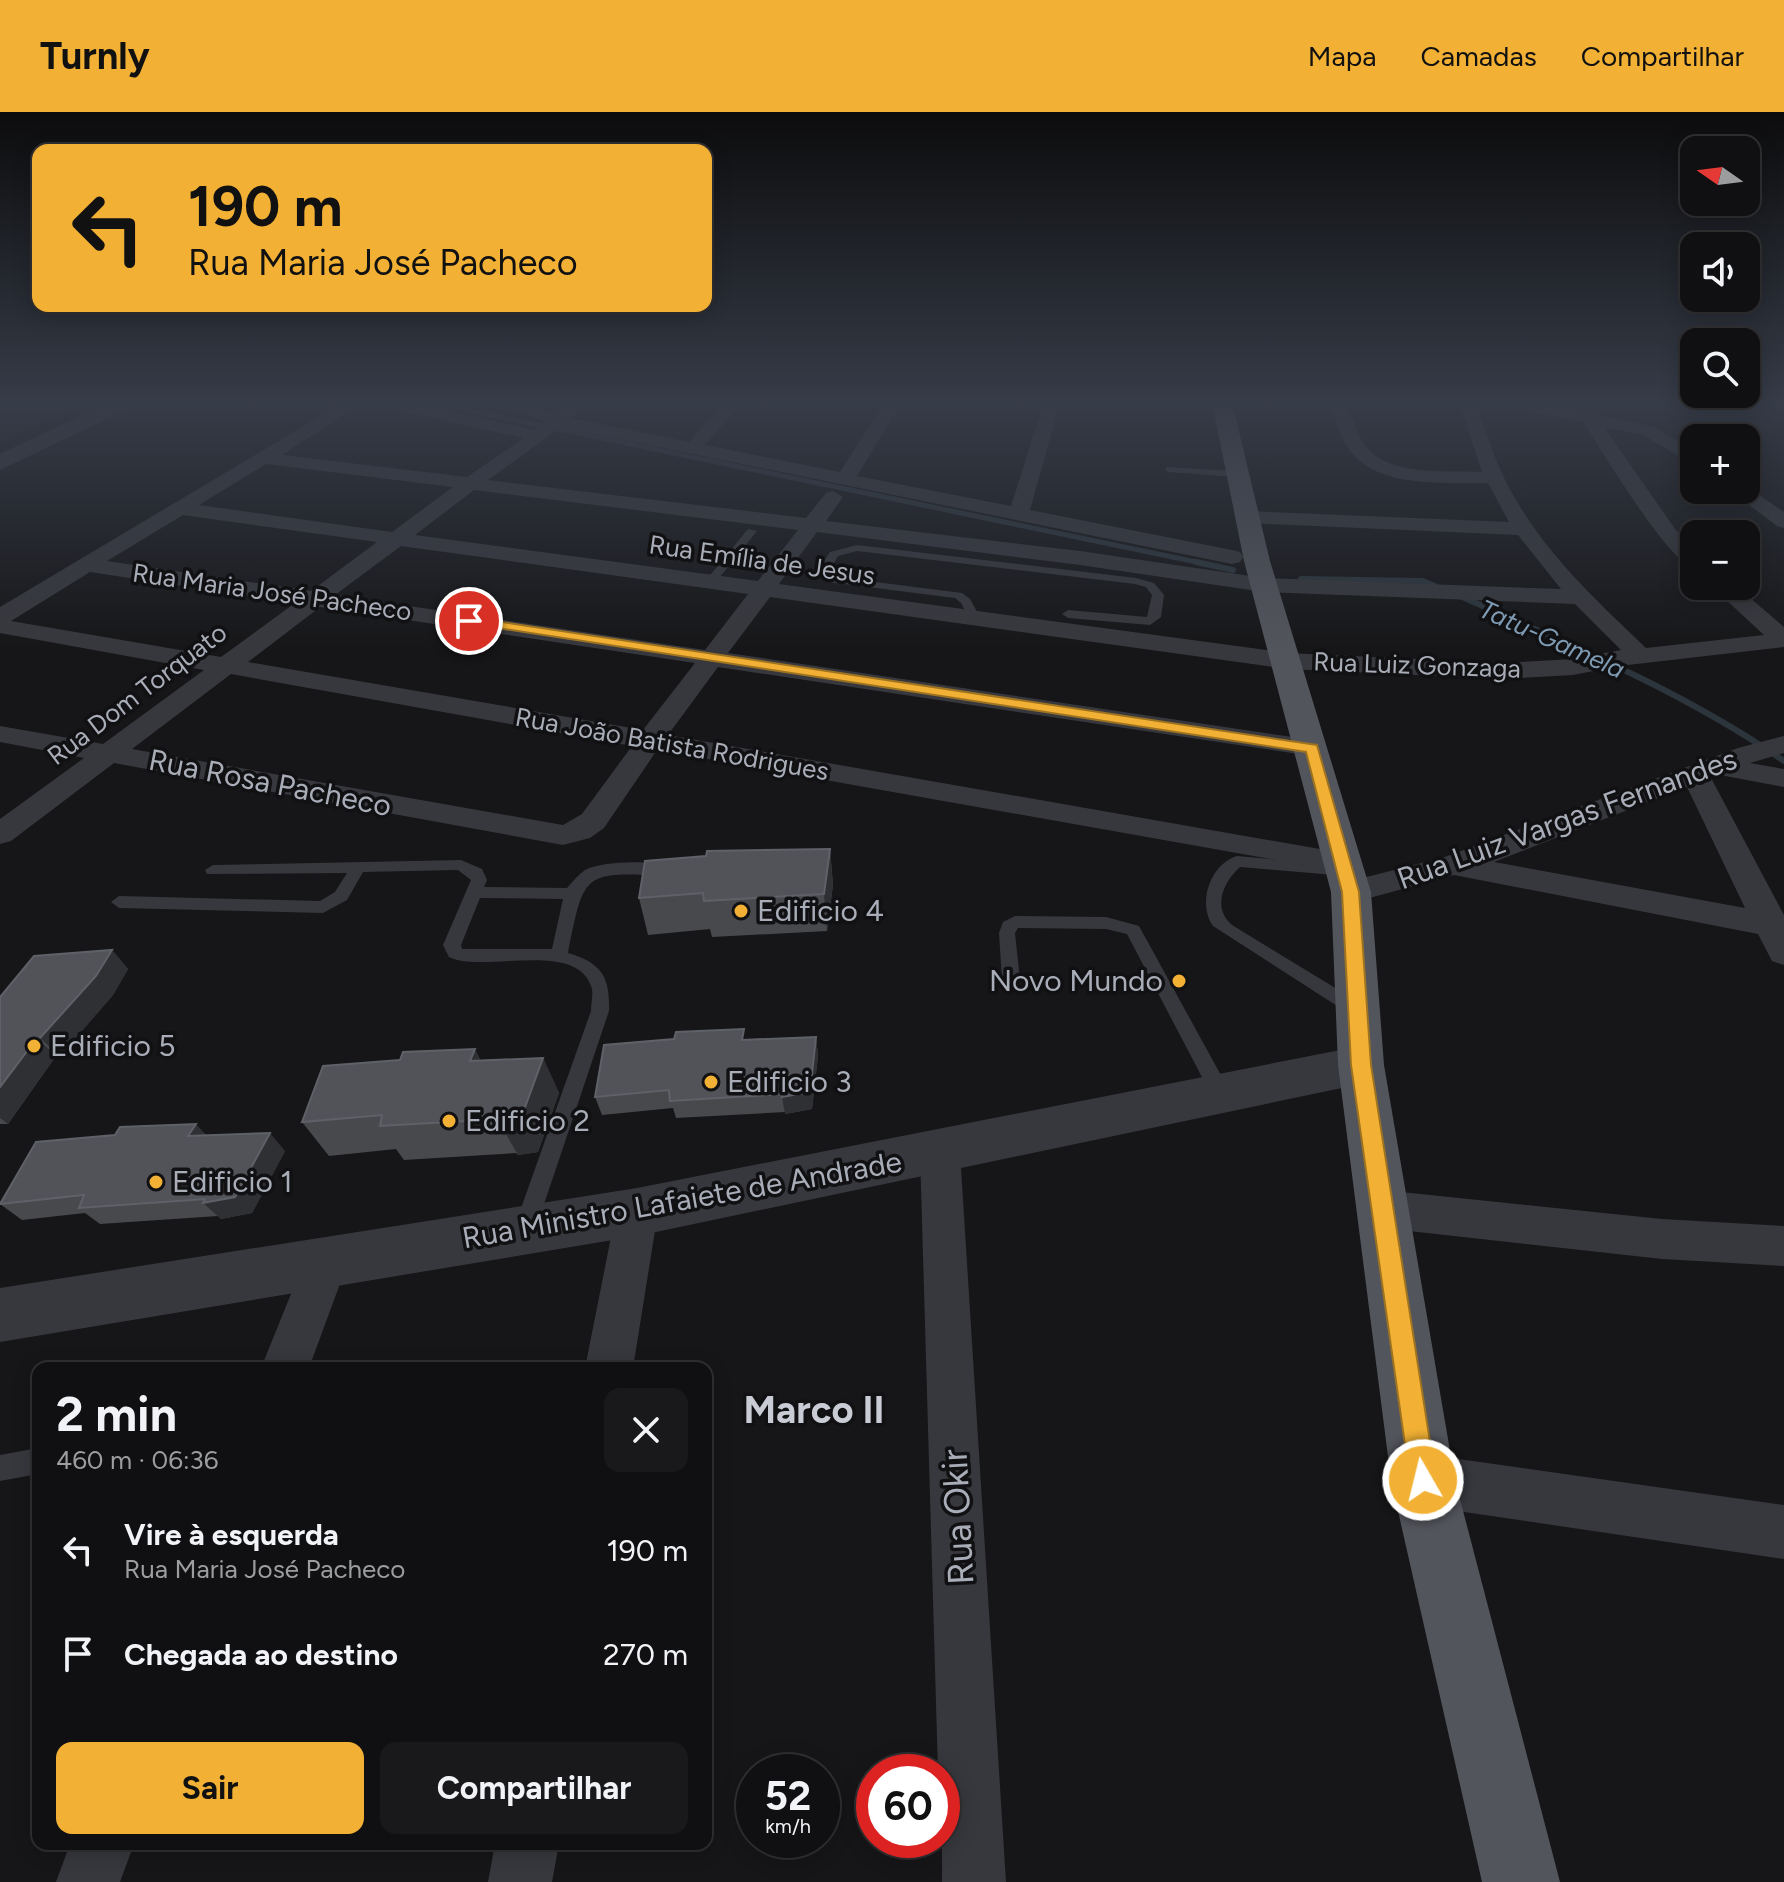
<!DOCTYPE html>
<html lang="pt">
<meta charset="utf-8">
<style>
:root{--surface:#101012;--page:#19191b;--text:#f1f3f6;--muted:#9c9d9f;--line:#303032;--accent:#f2b134}
body{margin:0;font-family:Figtree,sans-serif;background:var(--page);color:var(--text);height:100vh;display:flex;flex-direction:column;font-size:30px;white-space:nowrap}
*{box-sizing:border-box;margin:0}
p{font-size:26px;color:var(--muted)}
.icon{flex:none;width:44px;height:44px;fill:none;stroke:currentColor;stroke-width:2;stroke-linecap:round;stroke-linejoin:round}
.map{position:relative;flex:1;overflow:hidden}
.side{position:absolute;left:32px;top:1250px;width:680px;height:488px;display:flex;flex-direction:column;background:var(--surface);border-radius:16px;box-shadow:0 4px 20px #0003,0 0 0 2px var(--line)}
.side>*{flex:none}
.banner{position:absolute;left:32px;top:32px;width:680px;height:168px;border-radius:16px;box-shadow:0 4px 20px #0003,0 0 0 2px var(--line);background:#f2b134;color:#111;overflow:hidden}
.needle{width:52px;rotate:284deg}
.buttons{position:absolute;left:1680px;top:24px;display:grid;gap:16px}
.buttons a{display:grid;place-items:center;width:80px;height:80px;border-radius:16px;background:var(--surface);box-shadow:0 4px 20px #0003,0 0 0 2px var(--line);font-size:40px}
.speed{position:absolute;left:736px;top:1642px;display:flex;gap:16px;font-size:40px;font-weight:700;text-align:center}
.speed>*{display:grid;place-content:center;width:104px;height:104px;border-radius:50%;background:var(--surface);box-shadow:0 4px 20px #0003,0 0 0 2px var(--line);line-height:1}
.speed small{font-size:20px;font-weight:400}
.speed .limit{border:12px solid #d22;background:#fff;color:#111}
.pin{position:absolute;display:grid;place-items:center;width:68px;height:68px;color:#fff;margin:-34px;border:4px solid #fff;border-radius:50%;box-shadow:0 2px 8px #0007}
.me{position:absolute;width:88px;margin:-44px;rotate:352deg;stroke-linejoin:round;filter:drop-shadow(0 0 6px #0008)}
.turn{display:flex;align-items:center;gap:28px;height:168px;padding:0 24px;font-size:36px}
.turn .icon{width:104px;height:104px;stroke-width:2.5}
.turn b{display:block;font-size:56px;line-height:68px}
.round{display:grid;place-items:center;flex:none;width:84px;height:84px;border-radius:16px;background:var(--page)}
.overview{display:flex;align-items:center;justify-content:space-between;height:136px;padding:0 24px}
h1{font-size:48px;font-weight:700;line-height:60px}
.button{display:flex;gap:16px;margin-top:auto;padding:16px 24px}
.button a{flex:1;height:92px;border-radius:16px;background:var(--accent);color:#111;font-size:32px;font-weight:700;line-height:92px;text-align:center}
.button a+a{background:var(--page);color:var(--text)}
ul{padding:0;list-style:none}
li{display:flex;align-items:center;gap:24px;height:104px;padding:0 24px}
li div{flex:1}
li b{display:block;font-size:30px}
li em{font-style:normal}
header{display:flex;align-items:center;gap:48px;box-sizing:border-box;height:112px;padding:0 40px;background:var(--accent);color:#111}
header strong{font-size:38px}
nav{display:flex;gap:44px;margin-inline-start:auto;font-size:28px}
.map>svg:first-child{display:block}
</style>
<header>
<strong>Turnly</strong>
<nav><a>Mapa</a><a>Camadas</a><a>Compartilhar</a></nav>
</header>
<div class="map">
<svg width="1784" height="1770" viewBox="0 0 1784 1770">
<rect width="100%" height="100%" fill="#161618"/>
<path fill="#222225" d="M0,290H85L0,330Z"/>
<g fill="none" stroke-linecap="round" stroke-linejoin="round">
<path stroke="#2c353c" stroke-width="5" d="M428,290L1206,452"/>
<path stroke="#2c353c" stroke-width="6" d="M1196,450L1233,458
M1301,467L1423,469L1439,476
M1460,484C1571,533 1684,580 1784,649"/>
<path fill="#37383d" fill-rule="evenodd" d="M1166,355L1236,359L1241,362L1236,365L1169,360L1166,359Z
M748,417L757,419L715,471H707V467Z
M857,433L1136,466L1154,471L1164,483L1161,505L1150,513L1068,506L1062,502L1068,498L1147,505L1152,483L1146,475L1135,472L857,439L838,444L830,458L836,465L962,481L970,487L980,505L970,508L961,491L955,486L828,470L818,458L830,440Z
M1237,744L1352,755L1354,759L1346,764L1240,755C1223,770 1212,796 1232,813L1360,891L1363,896L1360,901H1348L1213,814C1197,792 1210,752 1237,744Z
M461,748L482,757L487,768L484,775L567,776C573,769 578,763 585,758C602,749 660,746 672,759L664,764C582,759 584,762 568,841C602,851 610,865 609,899L536,1116L533,1123L525,1126L517,1123L514,1116L591,899C591,891 594,881 591,874C575,827 481,862 449,845L443,833L471,768L458,758L363,760L347,788L323,801L119,796L111,790L119,784L320,789L335,780L347,761L207,762L205,758L213,753ZM480,786L563,787L552,837H462L461,833Z
M1015,804L1106,805L1139,814L1228,976L1231,982L1228,988L1221,990L1214,988L1127,822L1106,817L1018,816L1015,821L1020,868L1011,875L1002,868L999,821L1003,810Z
M38,1336V1362L0,1369V1343Z"/>
<path fill="#37383d" fill-rule="evenodd" d="M344,290H364L282,343L467,365L524,326L383,295L375,290H408L535,318L545,310L494,290H519L554,302L569,294L578,299L571,306L689,330L725,290H743L705,333L840,360L885,290H902L857,364L1011,394L1044,290H1060L1030,398L1232,438L1240,440L1243,445L1240,450L1232,452L561,315L488,368L806,406L826,381L833,379L843,385L826,409L1080,439L1264,466L1561,477L1518,423L1246,411L1236,405L1246,399L1509,410L1488,371C1446,370 1382,377 1352,341C1340,327 1336,308 1330,290H1347C1352,304 1355,319 1363,331C1387,366 1447,358 1482,360L1459,290H1476C1487,326 1499,361 1519,393C1552,448 1600,492 1646,536L1764,523L1711,474H1736L1784,515V535L1619,554L1573,563L1503,567L1288,557L770,485L728,541L1312,628L1322,630L1326,636L1322,642L1312,644L718,555L668,623L1354,743L1359,750L1354,757L1343,760L657,638L604,716L590,726L563,733L114,651L11,729L0,732V707L84,646L0,630V614L103,632L204,558L0,521V495ZM266,352L453,375L392,420L199,393ZM474,378L798,418L758,469L415,423ZM183,403L377,430L311,479L107,449ZM817,420L1080,453L1264,480L1575,492L1621,538L1573,547L1503,551L1288,541L779,472ZM401,434L748,482L705,538L335,483ZM90,460L295,491L221,545L11,509ZM320,495L695,551L643,618L248,550ZM231,562L632,634L582,702L563,713L132,637Z
M1502,290H1536L1655,315L1694,339V353L1643,323L1604,315L1675,417L1694,436V456C1667,449 1602,338 1583,310L1510,295Z
M1746,374L1784,400V416L1777,414L1729,378H1746Z
M1784,624V641L1750,651L1784,657V675L1720,663L1711,666L1784,803V853L1772,849L1758,822L1454,763L1351,791L1339,788L1335,780L1339,772L1445,745L1738,636ZM1687,675L1745,796L1494,750Z
M940,1022L954,1028L960,1040L1006,1770H942V1660H938L920,1040L926,1028Z
M1382,1078L1662,1107L1784,1114V1154L1662,1147L1382,1116L1367,1111L1361,1097L1367,1083Z
M637,1081L652,1086L658,1100L633,1256H585L616,1100L622,1086Z
M326,1129L342,1135L348,1150L309,1256H261L310,1135Z
M1423,1342L1784,1393V1447L1423,1394L1405,1386L1397,1368L1405,1350Z
M70,1732H134L120,1770H56Z
M495,1732H559L552,1770H488Z"/>
<path fill="#37383d" fill-rule="evenodd" d="M110,290H137L134,294L0,358V342Z
M1361,934L1378,940L1384,953L1378,966L1361,972L637,1124L0,1230V1176L637,1076Z"/>
<path fill="#53555c" fill-rule="evenodd" d="M1212,290H1232L1270,449L1371,780L1384,953L1455,1368L1560,1770H1482L1391,1368L1338,953L1331,780L1244,449Z"/>
</g>
<path fill="#47494d" d="M830,737L833,773L827,819L712,825L710,817L648,823L639,786Z
M112,838L128,857L113,883L60,944H56L8,1012H0V885Z
M816,925L818,944L812,997L785,1002V1000L676,1006L673,996L602,1003L595,985L746,928Z
M543,946L559,981L538,1040L518,1043L516,1041L404,1048L396,1037L329,1044L302,1010L400,948H481Z
M207,1024L285,1039L252,1101L221,1107L218,1104L100,1112L85,1101L22,1108L0,1092V1090Z"/>
<path fill="#2f3033" d="M830,737L833,773L827,819L824,782Z
M112,838L128,857L113,883L60,944L40,926Z
M816,925L818,944L812,997L785,1002L782,985Z
M37,926L56,944L8,1012L0,1006V975Z
M475,937L493,972L470,949Z
M543,946L559,981L538,1040L518,1043L499,1010Z
M196,1012L212,1029L188,1024Z
M270,1021L285,1039L252,1101L221,1107L203,1091Z"/>
<path fill="#525359" stroke="#5f6168" stroke-width="2" d="M830,737L824,782L704,789L703,781L639,786L645,749L706,744L707,739Z
M112,838L96,864L40,926H37L0,975V885L34,844Z
M744,917L742,928L816,925L810,980L782,985L783,982L670,989L669,978L595,985L604,933L674,927L676,920Z
M475,937L470,949L543,946L521,1006L499,1010L500,1007L380,1014L382,1003L302,1010L323,954L400,948L403,940Z
M196,1012L188,1024L270,1021L235,1085L203,1091L205,1087L79,1096L84,1083L0,1092L36,1030L115,1023L120,1015Z"/>
<linearGradient id="sky" x2="0" y2="1"><stop stop-color="#0c0c0d"/><stop offset="0.54" stop-color="#363c48"/><stop offset="1" stop-color="#363c48" stop-opacity="0"/></linearGradient>
<rect width="1784" height="538" fill="url(#sky)"/>
<path fill="#f2b134" stroke="#9d7322" stroke-width="2" d="M469,505L1317,633L1359,780L1371,953L1436,1368L1432,1377L1423,1381L1414,1377L1410,1368L1351,953L1342,780L1306,640L465,511L463,509Z"/>
<g fill="#f2b134" stroke="#111113" stroke-width="3">
<circle cx="741" cy="799" r="8"/>
<circle cx="1179" cy="869" r="8"/>
<circle cx="34" cy="934" r="8"/>
<circle cx="711" cy="970" r="8"/>
<circle cx="449" cy="1009" r="8"/>
<circle cx="156" cy="1070" r="8"/>
</g>
<g text-anchor="middle" stroke-width="7" stroke-linejoin="round" paint-order="stroke">
<g font-size="26" fill="#a8adb8" stroke="#111113">
<text transform="translate(762 448) rotate(8)" y="9">Rua Emília de Jesus</text>
<text transform="translate(272 480) rotate(8)" y="9">Rua Maria José Pacheco</text>
<text transform="translate(1417 553) rotate(2)" y="9">Rua Luiz Gonzaga</text>
<text transform="translate(137 582) rotate(-37)" y="9">Rua Dom Torquato</text>
<text transform="translate(672 632) rotate(10)" y="9">Rua João Batista Rodrigues</text>
</g>
<g font-size="26" font-style="italic" fill="#7f9bb3" stroke="#111113">
<text transform="translate(1552 527) rotate(24)" y="9">Tatu-Gamela</text>
</g>
<g font-size="30" fill="#a8adb8" stroke="#111113">
<text transform="translate(270 671) rotate(11)" y="10">Rua Rosa Pacheco</text>
<text transform="translate(1567 707) rotate(-20)" y="10">Rua Luiz Vargas Fernandes</text>
<text transform="translate(682 1088) rotate(-10)" y="10">Rua Ministro Lafaiete de Andrade</text>
</g>
<g font-size="30" fill="#a8adb8" stroke="#111113" text-anchor="start">
<text x="757" y="809">Edificio 4</text>
<text x="1163" y="879" text-anchor="end">Novo Mundo</text>
<text x="50" y="944">Edificio 5</text>
<text x="727" y="980">Edificio 3</text>
<text x="465" y="1019">Edificio 2</text>
<text x="172" y="1080">Edificio 1</text>
</g>
<g font-size="36" fill="#a8adb8" stroke="#111113">
<text transform="translate(957 1405) rotate(-93)" y="13">Rua Okir</text>
</g>
<g font-size="38" font-weight="bold" fill="#c9ccd4" stroke="#111113">
<text x="814" y="1311">Marco II</text>
</g>
</g>
</svg>
<div class="buttons">
<a><svg class="needle" viewBox="-14 -14 28 28"><path d="M0-13l5 13h-10z" fill="#e53935"/><path d="M0 13l5-13h-10z" fill="#9c9d9f"/></svg></a>
<a><svg class="icon" aria-label="sound" viewBox="0 0 24 24"><path d="M4 9h4l5-4v14l-5-4H4zM17 9q2 3 0 6"/></svg></a>
<a><svg class="icon" aria-label="search" viewBox="0 0 24 24"><circle cx="10" cy="10" r="6"/><path d="M15 15l6 6"/></svg></a>
<a>+</a>
<a>−</a>
</div>
<div class="speed"><div>52<small>km/h</small></div><div class="limit">60</div></div>
<div class="pin" style="left:469px;top:509px;background:#d93025"><svg class="icon" aria-label="arrive" viewBox="0 0 24 24"><path d="M6 21V4h12l-3 4 3 4H6"/></svg></div>
<svg class="me" style="left:1423px;top:1368px" viewBox="-20 -20 40 40"><circle r="17" fill="#f2b134" stroke="#fff" stroke-width="3"/><path d="M0-11L8 9 0 5-8 9z" fill="#fff"/></svg>
<div class="banner">
<div class="turn"><svg class="icon" aria-label="left" viewBox="0 0 24 24"><path d="M17 20v-9H6M10 6l-5 5 5 5"/></svg><div><b>190 m</b>Rua Maria José Pacheco</div></div>
</div>
<section class="side">
<div class="overview"><div><h1>2 min</h1><p>460 m · 06:36</p></div><a class="round"><svg class="icon" aria-label="close" viewBox="0 0 24 24"><path d="M6 6l12 12M18 6L6 18"/></svg></a></div>
<ul>
<li><svg class="icon" aria-label="left" viewBox="0 0 24 24"><path d="M17 20v-9H6M10 6l-5 5 5 5"/></svg><div><b>Vire à esquerda</b><p>Rua Maria José Pacheco</p></div><em>190 m</em></li>
<li><svg class="icon" aria-label="arrive" viewBox="0 0 24 24"><path d="M6 21V4h12l-3 4 3 4H6"/></svg><div><b>Chegada ao destino</b></div><em>270 m</em></li>
</ul>
<div class="button"><a>Sair</a><a>Compartilhar</a></div>
</section>
</div>
